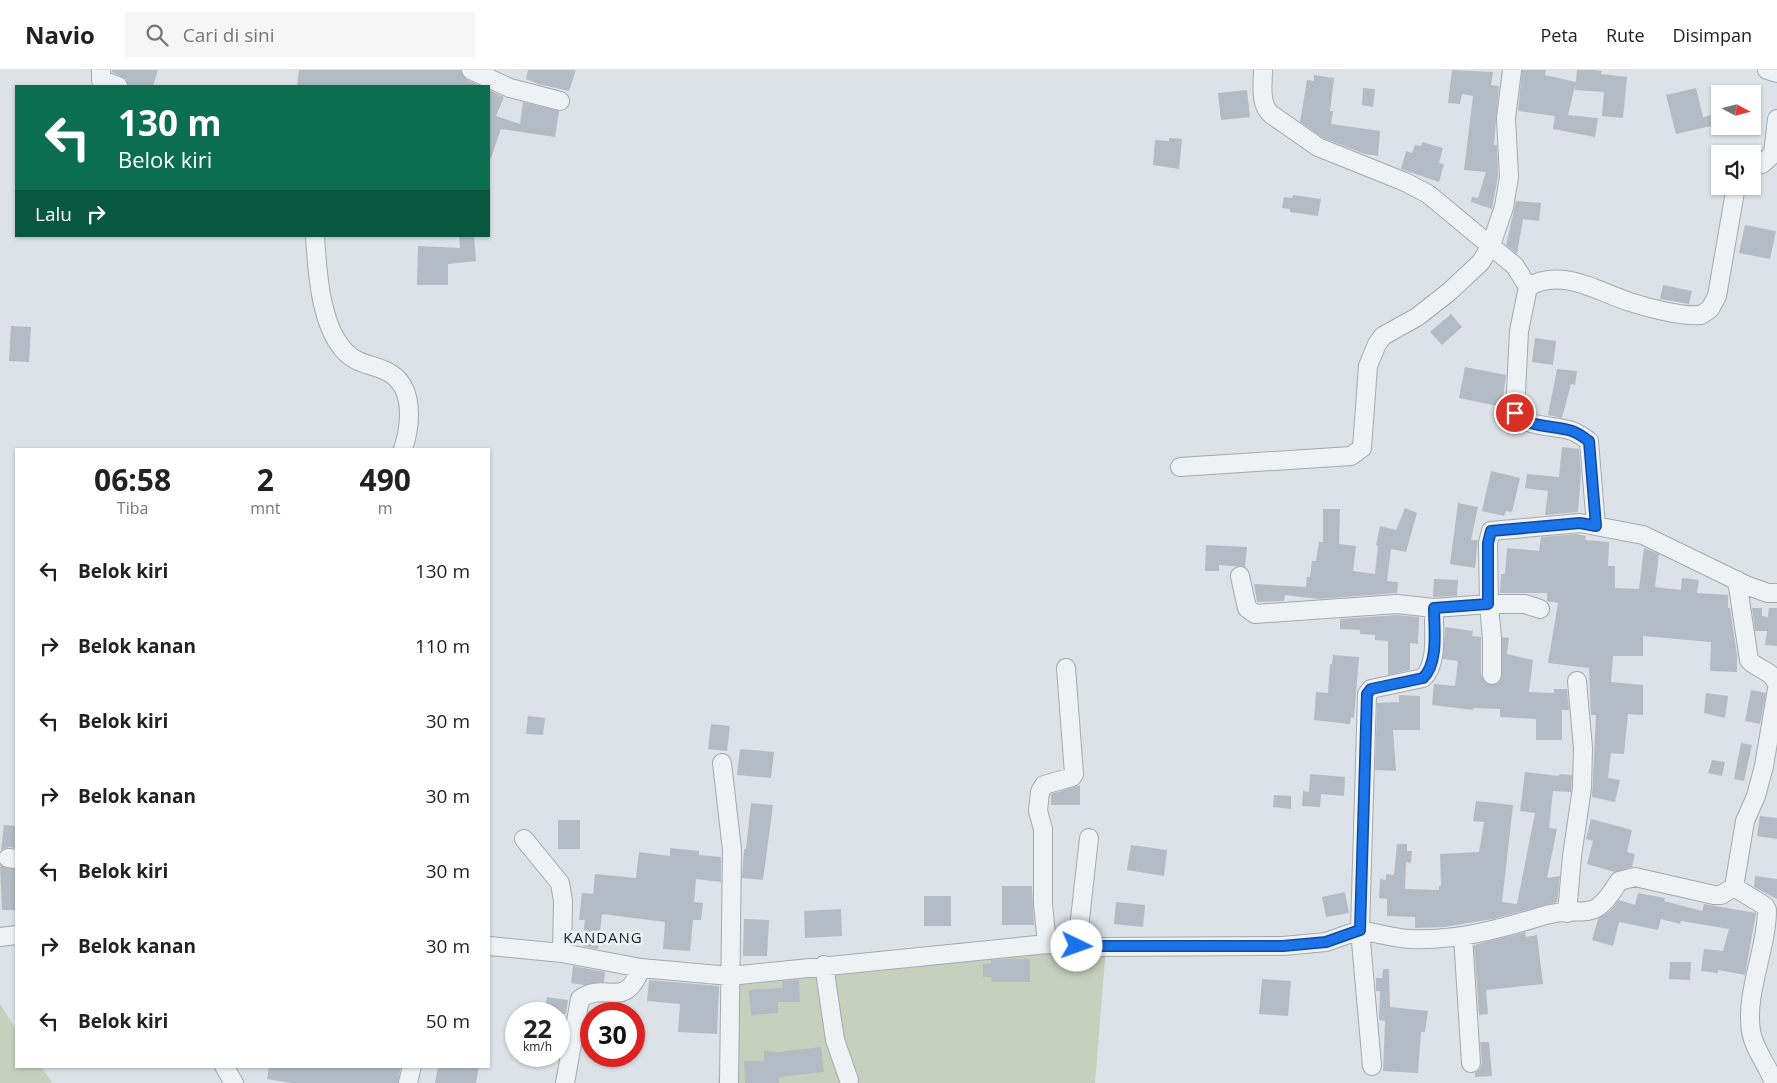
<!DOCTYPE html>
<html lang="id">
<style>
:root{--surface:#fff;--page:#f6f6f6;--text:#222;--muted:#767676;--line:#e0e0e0}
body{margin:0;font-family:"Open Sans",sans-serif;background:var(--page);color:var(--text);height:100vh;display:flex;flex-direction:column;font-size:19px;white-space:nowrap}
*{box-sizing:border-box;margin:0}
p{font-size:16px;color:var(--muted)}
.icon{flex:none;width:28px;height:28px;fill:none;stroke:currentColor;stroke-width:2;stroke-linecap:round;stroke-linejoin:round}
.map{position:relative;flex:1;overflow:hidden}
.drawer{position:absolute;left:15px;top:378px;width:475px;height:620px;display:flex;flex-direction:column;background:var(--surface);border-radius:0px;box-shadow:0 1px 4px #0004}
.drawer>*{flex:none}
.guide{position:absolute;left:15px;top:15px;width:475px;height:152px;border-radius:0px;box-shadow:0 1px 4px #0004;background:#0b6e4f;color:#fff;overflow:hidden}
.needle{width:32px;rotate:97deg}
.tools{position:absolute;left:1711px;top:15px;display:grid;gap:10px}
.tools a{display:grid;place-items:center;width:50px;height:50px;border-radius:0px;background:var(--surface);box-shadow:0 1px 4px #0004;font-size:25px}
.speed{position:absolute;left:505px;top:932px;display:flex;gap:10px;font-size:25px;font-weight:700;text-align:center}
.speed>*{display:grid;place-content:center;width:65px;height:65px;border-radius:50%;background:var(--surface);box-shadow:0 1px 4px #0004;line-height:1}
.speed small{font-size:12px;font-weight:400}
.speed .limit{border:8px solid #d22;background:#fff;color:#111}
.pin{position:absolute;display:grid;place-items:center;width:42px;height:42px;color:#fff;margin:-21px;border:2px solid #fff;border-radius:50%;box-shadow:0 1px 5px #0007}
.me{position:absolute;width:55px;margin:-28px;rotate:93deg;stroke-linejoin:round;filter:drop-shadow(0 0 4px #0008)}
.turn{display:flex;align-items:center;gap:18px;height:105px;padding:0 20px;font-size:22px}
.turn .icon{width:65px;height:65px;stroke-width:2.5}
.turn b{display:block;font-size:35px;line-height:42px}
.then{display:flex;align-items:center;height:48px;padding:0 20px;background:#0003;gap:10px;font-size:19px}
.eta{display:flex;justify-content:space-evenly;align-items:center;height:85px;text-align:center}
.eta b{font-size:30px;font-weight:700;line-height:35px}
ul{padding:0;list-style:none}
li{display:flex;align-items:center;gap:15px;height:75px;padding:0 20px}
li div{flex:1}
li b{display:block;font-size:19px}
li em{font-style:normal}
header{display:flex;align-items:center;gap:30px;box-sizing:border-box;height:70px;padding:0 25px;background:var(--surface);border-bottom:1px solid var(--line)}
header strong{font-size:24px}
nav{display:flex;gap:28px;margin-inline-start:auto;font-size:18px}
.search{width:350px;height:45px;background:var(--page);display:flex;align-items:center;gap:12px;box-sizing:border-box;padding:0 18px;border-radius:0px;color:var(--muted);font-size:19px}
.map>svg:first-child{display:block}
</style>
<header>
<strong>Navio</strong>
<div class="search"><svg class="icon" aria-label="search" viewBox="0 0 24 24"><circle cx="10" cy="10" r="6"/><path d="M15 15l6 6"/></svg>Cari di sini</div>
<nav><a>Peta</a><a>Rute</a><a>Disimpan</a></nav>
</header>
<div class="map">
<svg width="1777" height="1013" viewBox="0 0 1777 1013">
<rect width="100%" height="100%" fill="#dce2e7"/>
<path fill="#c5d1bd" d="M1106,877L1095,1013H718L730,906Z
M0,934L16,959V996H41L52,1013H0Z"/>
<path fill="#b3bcc4" d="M112,0H158L153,16H128L126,9L112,2Z
M299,0H461L466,9L481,16H297Z
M528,0H576L569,21L538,14L526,9Z
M1452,0L1493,2L1491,15L1499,16L1494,75H1497L1498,106L1492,139L1471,132L1472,127L1478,128L1486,102L1464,100L1473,26L1462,24L1460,34L1448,33Z
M1522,0H1546L1545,5L1576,12L1568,45L1598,48L1595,67L1553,59L1555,46L1518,41Z
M1577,0H1594L1602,1L1601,4L1627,7L1623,48L1602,46L1604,22L1575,20Z
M1314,5L1334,8L1330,41H1333L1331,54L1380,61L1378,86L1365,84L1323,68L1300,52L1307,10L1314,11Z
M1363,18L1375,19L1373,37L1362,35Z
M1696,18L1703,47L1720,43V54L1676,64L1666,25Z
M489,20L504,27L496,46L520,54L523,32L559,41L555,67L501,59L491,88L489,87Z
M1247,20L1250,47L1221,50L1218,23Z
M1169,68L1182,69L1179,99L1153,95L1155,70L1169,71Z
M1422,72L1443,78L1439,93L1444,94L1439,112L1401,99L1406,81L1412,83L1415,75L1421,76Z
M1293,125L1321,129L1318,146L1290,142V139L1282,138L1284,127L1292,128Z
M1516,131L1541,133L1539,151L1523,149L1517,184L1506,175Z
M1745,155L1776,161L1770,189L1739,183Z
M459,166H474L476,191L448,194V215H417L418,176L460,178Z
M1663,215L1692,221L1689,234L1660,229Z
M1451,244L1462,257L1442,275L1430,262Z
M11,256L31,257L29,292L9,291Z
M1535,268L1556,271L1553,295L1532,292Z
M1465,297L1506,305L1502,337L1459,328Z
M1557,299L1577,301L1575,315L1571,314L1562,348L1548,345Z
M1562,377L1579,379L1581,404L1578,442L1545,445L1548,421L1525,418L1527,404L1559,407Z
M1491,401L1520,408L1512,442L1506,441L1504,446L1482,441Z
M1458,433L1478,437L1471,470H1478L1475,498L1450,494Z
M1405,438L1417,443L1406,482L1391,479L1387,511L1398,512L1397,523L1319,529L1285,525L1284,531L1257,532L1254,514L1306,517L1307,507H1310L1312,491H1316L1319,472H1323V439H1340L1339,474L1356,476L1353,501L1375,504L1378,476L1376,475L1380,456L1396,460Z
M1576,464L1586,466L1585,470L1609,472L1608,496H1615V518L1639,519L1644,478L1659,484L1655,517L1681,520L1682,508L1699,510L1697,523L1728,525V538H1730L1737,585V602L1710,601L1711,572L1643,566V586H1613L1611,612L1643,615V645L1628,644L1624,684L1611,683L1608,708L1620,710L1615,732L1592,727L1596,645H1591L1589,598L1548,593L1558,533L1547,531V523H1500L1501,504H1505L1507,478L1539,481L1541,467Z
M1206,475L1247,477L1245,497L1219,495V501H1205Z
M1434,509L1458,510L1457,526L1433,527Z
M1752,538H1762V546L1768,547L1769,538H1777V576L1765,575L1767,561H1755Z
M1396,545L1419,547L1418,574L1410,573V600L1388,605V571L1375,570V565L1360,564V560L1340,559V549Z
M1445,557L1473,561L1472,566L1481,567V605L1487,614H1497L1501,610L1502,567L1509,568L1507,584L1533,590L1529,622L1554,623V619H1567L1569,640H1562V670H1536V649L1500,647V639L1473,638V640L1432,635L1434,614L1455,616L1458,591L1443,589Z
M1333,585L1359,587L1354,648L1351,647L1350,654L1314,650L1316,622L1328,623L1330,594H1332Z
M1751,620L1766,623L1760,654L1745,651Z
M1706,623L1728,626L1725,648L1704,643Z
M1399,625L1420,626V660H1393L1396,701L1375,700L1377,633L1399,632Z
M528,646L545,648L543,665L526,664Z
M711,654L730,656L727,681L708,679Z
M1741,673L1752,675L1744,711L1734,709Z
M740,679L774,682L771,708L737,705Z
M1712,690L1725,692L1722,706L1708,703Z
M1525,702L1559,706V704L1572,705L1571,722L1553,721L1549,758L1557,759L1547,808L1560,806L1557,832L1493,849L1444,857L1415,858V847L1387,846V829L1379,828L1380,809L1386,810V804L1394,805L1397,774H1407V781H1412L1411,793L1406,792L1405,819L1439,820V816H1441L1440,784L1479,782L1484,752L1473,751L1476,731L1513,735L1502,832L1517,834L1535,743L1520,741Z
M1310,704L1345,707L1344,726L1321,724L1320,737L1302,736L1303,721L1309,722Z
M1080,715V735H1051V724Z
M1274,725L1291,726V739L1273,737Z
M751,733L773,735L763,810L742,808L744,779H746Z
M1760,746L1777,748V769L1757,766Z
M1591,749L1632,760L1627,782L1635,784L1632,797L1615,802L1587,794L1593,771L1586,769Z
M558,750H580V779H558Z
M4,755L16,756V778L9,777L1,780Z
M1131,775L1167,780L1164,806L1127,800Z
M670,778L699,781V785L721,787V812L696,809L694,832L703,833L701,850H693L690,881L663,879L665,852L602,844L598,879L582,876L585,850H579L582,823L593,824L595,804L636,808L639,782L670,786Z
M0,795L6,798L16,799V840H2Z
M1755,806L1777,809V829L1754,817Z
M1002,816H1032L1034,855H1002Z
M1345,822L1349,843L1326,847L1322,827Z
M1638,823L1665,828L1664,831L1702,841L1704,834L1756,843L1745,905L1718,900V903L1701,901L1704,879L1723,881L1729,859L1681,851L1680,854L1661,849L1658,860L1619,852L1613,876L1592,870L1598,849L1610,841L1619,830L1635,835Z
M924,826H951V856H924Z
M1116,832L1145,835L1143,857L1114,854Z
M841,839L842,866L805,868L804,841Z
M744,849L769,850L767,886H743Z
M1525,862L1526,867L1537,865L1543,914L1486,920L1488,944L1479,945L1474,875Z
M1008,889H1030V912H992L991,907H983V894H991V890Z
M1670,892H1691L1690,910L1669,909Z
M573,896L605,902L604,912L584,915L571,913Z
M1383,899H1389L1390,937L1428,941L1425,962H1421L1418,1003L1383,1001L1385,951L1379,950L1380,921H1376V908H1382Z
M1262,909L1291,911L1288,946L1259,944Z
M649,910L719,916L717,964L678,962L680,934L647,931Z
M799,910L800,932H778V943L751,945L749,920L783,918L782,911Z
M547,927L568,930L566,944H544Z
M1480,972H1489L1492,1006L1475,1007V1003L1480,998L1482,993Z
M821,977L824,1002L779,1007V1013H745L744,991H764V981L778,982Z
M269,996H401L398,1013H292L267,1009Z
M438,996H479L476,1013H435Z"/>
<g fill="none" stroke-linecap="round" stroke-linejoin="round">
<g stroke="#a1aab1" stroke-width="20">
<path id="minor" d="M101,0V10L118,16
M471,0L510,18L560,31
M1263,0C1263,15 1259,35 1272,45L1318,77L1405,112L1428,124L1515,196L1528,217
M1767,0L1777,3
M1752,96L1762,94L1773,84L1777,49
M315,166C317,199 320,247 339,274C354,296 368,292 388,302C415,316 411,355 403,379
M1180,397L1351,386L1362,378L1368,296L1377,274L1383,266L1417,247L1449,222L1481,192L1491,175L1504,137L1509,107L1506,48L1512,0
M1596,456L1589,371C1583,367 1578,363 1572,361C1554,355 1527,358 1515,343L1519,261L1528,217C1562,197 1598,222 1630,232C1648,238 1683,247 1701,245L1710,239L1717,226L1736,116
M1240,506L1247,538L1255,544L1397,534L1434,538
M1737,510L1749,590C1758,600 1772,600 1777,614
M1492,605V569L1489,534H1525L1540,539
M722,693L732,780L729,1013
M524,769L560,813L563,831L562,883
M8,788L16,789
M1734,817L1765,836L1767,840C1767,879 1745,922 1751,961C1754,980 1768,995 1774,1013
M1567,843L1572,786L1582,718L1583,678L1577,611
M1463,866L1471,993
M0,867L16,865
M1047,874L1043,834V759L1038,741L1040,722L1044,715L1072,707L1074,704L1066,598
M489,876L562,883L641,898L730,906L1047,874L1099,877L1283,876L1326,872L1360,860L1367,624L1371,619L1423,608C1439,593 1433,558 1434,538L1489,534L1488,473L1491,461L1580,453L1643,465L1748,516L1768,523H1777
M1077,876L1089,768
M824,895L835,970L849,1010
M224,996L234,1013
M1372,996L1360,860C1376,863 1393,868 1409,869C1458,871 1500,859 1546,845C1587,834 1591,857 1619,811L1635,807L1714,825H1721L1734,817L1745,751L1756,726L1764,696L1777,619
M408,1013L412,996
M565,1013L580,929C607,910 624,942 641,898"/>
</g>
<use href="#minor" stroke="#eff2f5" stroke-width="18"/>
</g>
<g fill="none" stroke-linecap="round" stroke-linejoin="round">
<g stroke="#114b97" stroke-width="12">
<path id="route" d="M1077,876H1283L1326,872L1360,860L1367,624L1371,619L1423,608C1439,593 1434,558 1434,538L1488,534V473L1491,461L1580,453L1596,456L1589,371C1583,367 1578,363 1572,361C1554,355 1527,358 1515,343"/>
</g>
<use href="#route" stroke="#1a73e8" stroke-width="9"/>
</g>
<g text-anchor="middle" stroke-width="5" stroke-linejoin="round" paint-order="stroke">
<g font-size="15" letter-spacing="1" fill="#18232e" stroke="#ebf1f5">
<text x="603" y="873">KANDANG</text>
</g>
</g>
</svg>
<div class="tools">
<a><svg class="needle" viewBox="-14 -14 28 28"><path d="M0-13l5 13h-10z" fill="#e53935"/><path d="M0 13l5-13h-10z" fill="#767676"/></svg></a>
<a><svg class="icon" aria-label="sound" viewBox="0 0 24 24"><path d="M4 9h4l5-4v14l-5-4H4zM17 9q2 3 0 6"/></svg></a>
</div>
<div class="speed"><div>22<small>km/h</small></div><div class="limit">30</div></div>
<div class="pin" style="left:1515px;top:343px;background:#d93025"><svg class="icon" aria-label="arrive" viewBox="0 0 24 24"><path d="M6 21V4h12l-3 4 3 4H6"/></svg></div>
<svg class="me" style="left:1077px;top:876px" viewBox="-20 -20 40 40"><circle r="19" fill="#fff"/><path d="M0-13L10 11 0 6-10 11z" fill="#1a73e8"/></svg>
<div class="guide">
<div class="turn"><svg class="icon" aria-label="left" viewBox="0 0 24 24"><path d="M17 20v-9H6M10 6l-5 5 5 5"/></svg><div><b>130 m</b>Belok kiri</div></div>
<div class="then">Lalu<svg class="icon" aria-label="right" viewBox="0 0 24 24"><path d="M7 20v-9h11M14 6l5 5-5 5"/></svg></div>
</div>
<section class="drawer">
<div class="eta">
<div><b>06:58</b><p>Tiba</p></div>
<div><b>2</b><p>mnt</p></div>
<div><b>490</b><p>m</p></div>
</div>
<ul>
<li><svg class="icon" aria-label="left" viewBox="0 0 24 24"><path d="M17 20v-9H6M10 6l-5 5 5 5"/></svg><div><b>Belok kiri</b></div><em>130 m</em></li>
<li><svg class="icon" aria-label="right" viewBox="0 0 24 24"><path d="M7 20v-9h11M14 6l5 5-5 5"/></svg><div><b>Belok kanan</b></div><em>110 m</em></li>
<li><svg class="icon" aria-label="left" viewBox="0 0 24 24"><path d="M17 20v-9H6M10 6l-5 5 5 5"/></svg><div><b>Belok kiri</b></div><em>30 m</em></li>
<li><svg class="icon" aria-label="right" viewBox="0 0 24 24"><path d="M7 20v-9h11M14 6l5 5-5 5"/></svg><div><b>Belok kanan</b></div><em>30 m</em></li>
<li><svg class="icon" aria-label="left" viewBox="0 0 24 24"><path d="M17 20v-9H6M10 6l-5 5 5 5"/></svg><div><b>Belok kiri</b></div><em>30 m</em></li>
<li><svg class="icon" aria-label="right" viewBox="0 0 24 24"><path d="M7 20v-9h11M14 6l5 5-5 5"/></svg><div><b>Belok kanan</b></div><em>30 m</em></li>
<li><svg class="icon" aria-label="left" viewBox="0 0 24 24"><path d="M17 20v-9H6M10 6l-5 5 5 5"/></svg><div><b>Belok kiri</b></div><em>50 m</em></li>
</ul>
</section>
</div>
